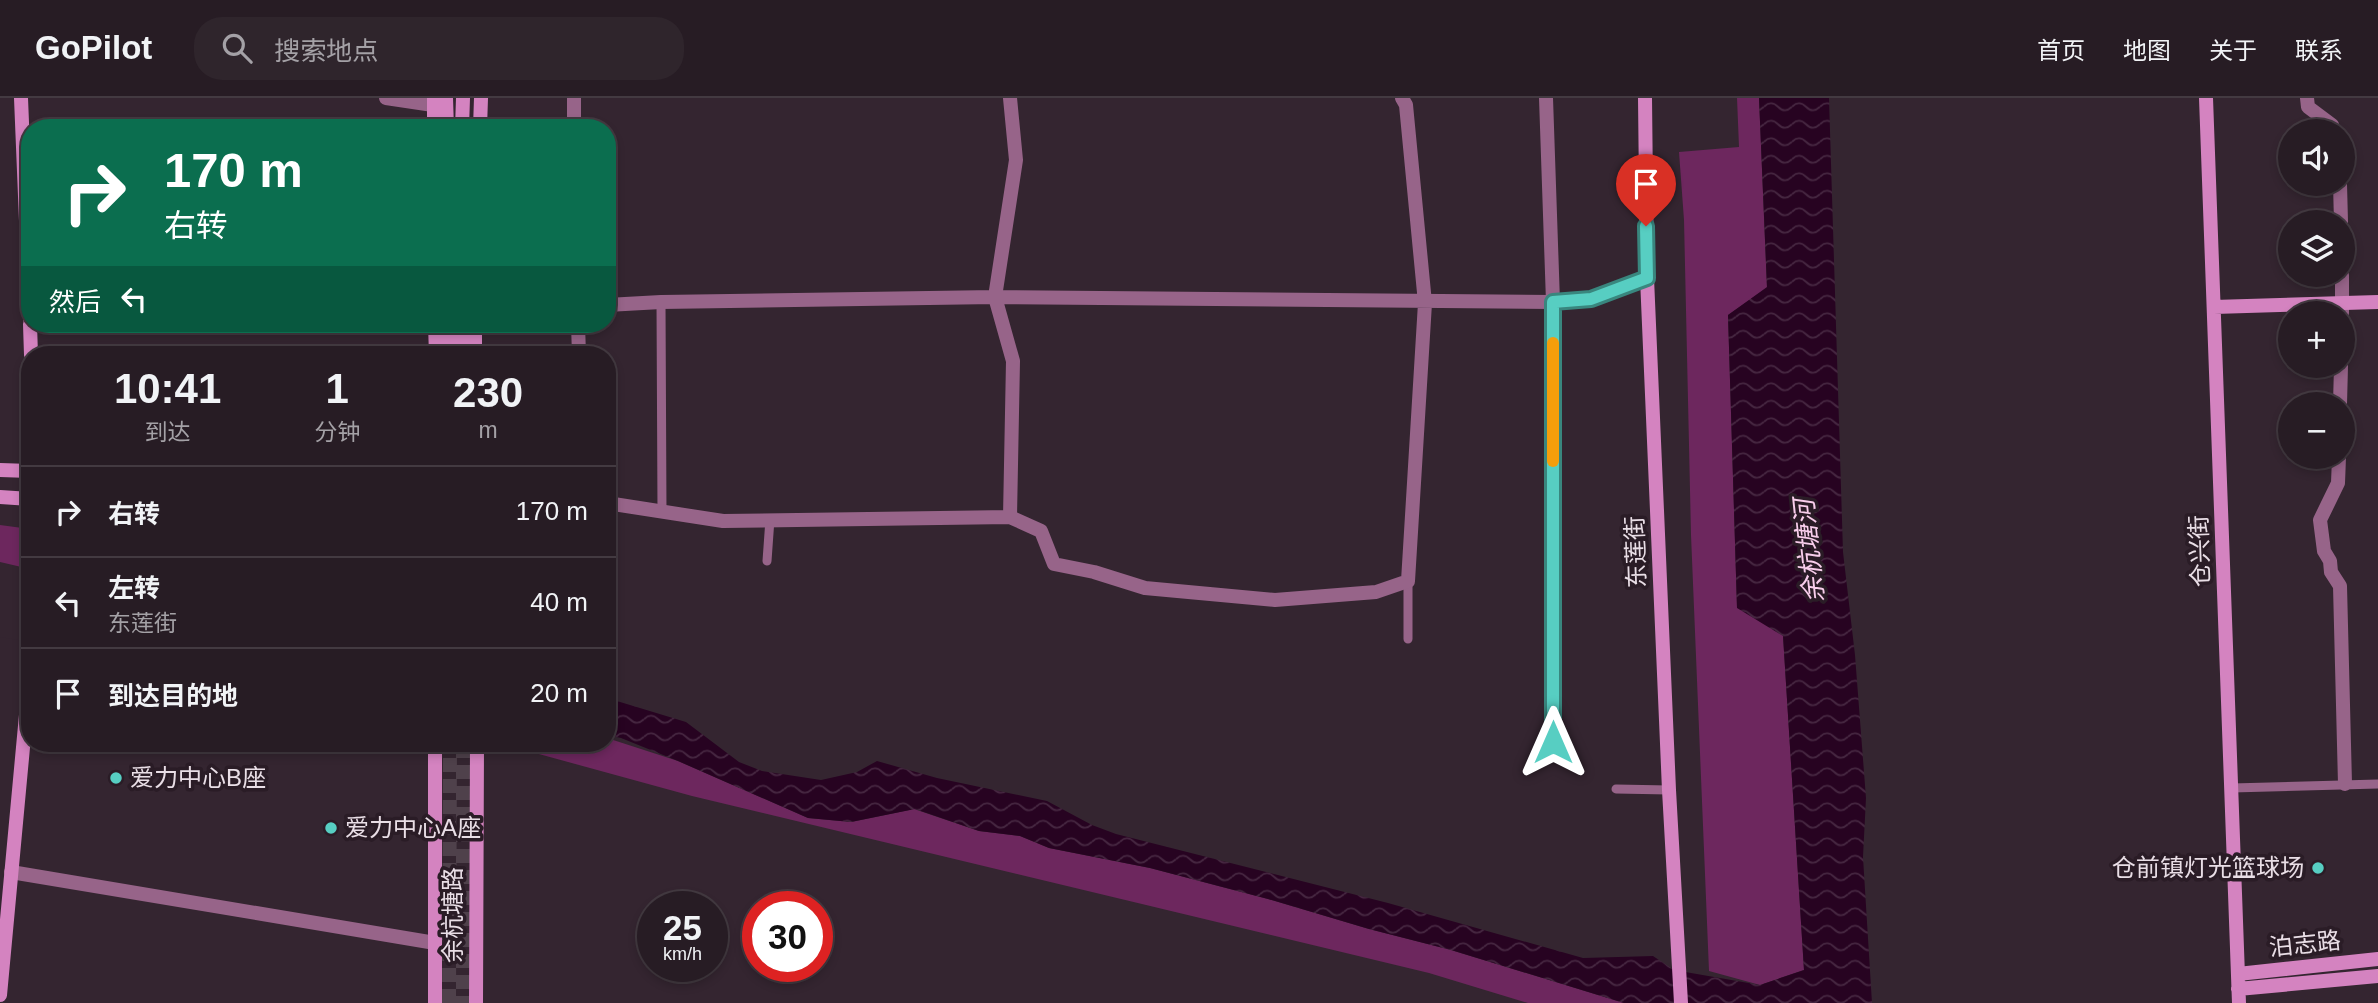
<!DOCTYPE html>
<html lang="zh">
<meta charset="utf-8">
<style>
:root{--surface:#271c24;--page:#2f252c;--text:#f1f3f6;--muted:#a4a1a6;--line:#433a41}
body{margin:0;font-family:Helvetica,"Noto Sans SC",sans-serif;background:var(--page);color:var(--text);height:100vh;display:flex;flex-direction:column;font-size:26px;white-space:nowrap}
*{box-sizing:border-box;margin:0}
p{font-size:23px;color:var(--muted)}
.icon{flex:none;width:38px;height:38px;fill:none;stroke:currentColor;stroke-width:2;stroke-linecap:round;stroke-linejoin:round}
.map{position:relative;flex:1;overflow:hidden}
.panel{position:absolute;left:21px;top:248px;width:595px;height:406px;display:flex;flex-direction:column;background:var(--surface);border-radius:28px;box-shadow:0 4px 10px #0003,0 0 0 2px var(--line)}
.panel>*{flex:none}
.hud{position:absolute;left:21px;top:21px;width:595px;height:214px;border-radius:28px;box-shadow:0 4px 10px #0003,0 0 0 2px var(--line);background:#0b6e4f;color:#fff;overflow:hidden}
.fabs{position:absolute;left:2278px;top:21px;display:grid;gap:14px}
.fabs a{display:grid;place-items:center;width:77px;height:77px;border-radius:50%;background:var(--surface);box-shadow:0 4px 10px #0003,0 0 0 2px var(--line);font-size:35px}
.speed{position:absolute;left:637px;top:793px;display:flex;gap:14px;font-size:35px;font-weight:700;text-align:center}
.speed>*{display:grid;place-content:center;width:91px;height:91px;border-radius:50%;background:var(--surface);box-shadow:0 4px 10px #0003,0 0 0 2px var(--line);line-height:1}
.speed small{font-size:18px;font-weight:400}
.speed .limit{border:10px solid #d22;background:#fff;color:#111}
.pin{position:absolute;display:grid;place-items:center;width:60px;height:60px;color:#fff;margin:-72px -30px;border-radius:50% 50% 50% 0;rotate:-45deg;box-shadow:0 0 7px #0007}
.pin .icon{rotate:45deg}
.me{position:absolute;width:77px;margin:-38px;rotate:0deg;stroke-linejoin:round;filter:drop-shadow(0 0 5px #0008)}
.turn{display:flex;align-items:center;gap:24px;height:147px;padding:0 28px;font-size:32px}
.turn .icon{width:91px;height:91px;stroke-width:2.5}
.turn b{display:block;font-size:49px;line-height:60px}
.then{display:flex;align-items:center;height:66px;padding:0 28px;background:#0003;gap:14px;font-size:26px}
.eta{display:flex;justify-content:space-evenly;align-items:center;height:119px;text-align:center}
.eta b{font-size:42px;font-weight:800;line-height:49px}
ul{padding:0;list-style:none}
li{display:flex;align-items:center;gap:21px;height:91px;padding:0 28px;border-top:2px solid var(--line)}
li div{flex:1}
li b{display:block;font-size:26px}
li em{font-style:normal}
header{display:flex;align-items:center;gap:42px;box-sizing:border-box;height:98px;padding:0 35px;background:var(--surface);border-bottom:2px solid var(--line)}
header strong{font-size:33px}
nav{display:flex;gap:38px;margin-inline-start:auto;font-size:24px}
.search{width:490px;height:63px;background:var(--page);display:flex;align-items:center;gap:18px;box-sizing:border-box;padding:0 24px;border-radius:28px;color:var(--muted);font-size:26px}
.map>svg:first-child{display:block}
</style>
<header>
<strong>GoPilot</strong>
<div class="search"><svg class="icon" aria-label="search" viewBox="0 0 24 24"><circle cx="10" cy="10" r="6"/><path d="M15 15l6 6"/></svg>搜索地点</div>
<nav><a>首页</a><a>地图</a><a>关于</a><a>联系</a></nav>
</header>
<div class="map">
<svg width="2378" height="905" viewBox="0 0 2378 905">
<defs>
<pattern id="water-waves" width="16" height="10" patternUnits="userSpaceOnUse" patternTransform="scale(1.75)"><rect width="16" height="10" fill="#270321"/><path d="M0 5q4-4 8 0t8 0" fill="none" stroke="#462741"/></pattern>
</defs>
<rect width="100%" height="100%" fill="#342530"/>
<path fill="#6d275e" d="M1737,0H1759L1767,190L1728,217L1737,509L1783,537L1804,872L1760,887L1709,873L1691,437L1684,122L1679,54L1739,49Z
M0,427L30,431V475L0,467Z
M607,640L678,663L808,720L851,724L914,711L979,733L1020,738L1049,750L1150,770L1268,801L1369,831L1451,852L1624,905H1528L1429,875L692,698L517,650L516,646H607Z"/>
<path fill="url(#water-waves)" d="M1759,0H1829L1843,454L1855,557L1866,700L1863,759L1872,905H1624L1451,852L1369,831L1268,801L1150,770L1049,750L1020,738L979,733L915,711L851,724L808,720L678,663L621,640L607,637V600L686,624L739,664L762,673L821,682L857,674L877,663L937,680L1047,703L1092,727L1116,736L1388,805L1583,860L1653,858L1674,872L1760,887L1804,872L1783,538L1737,510L1728,217L1767,189Z"/>
<path fill="#342530" d="M0,464L30,471V544L0,539Z"/>
<g fill="none" stroke-linecap="round" stroke-linejoin="round">
<path stroke="#4f414b" stroke-width="14" stroke-dasharray="14 7" stroke-linecap="butt" d="M463,646V905
M449,905L450,646"/>
<path stroke="#976489" stroke-width="9" d="M661,204L662,413
M767,463L770,421
M1408,483V541
M2232,690L2378,686
M1616,691L1669,692"/>
<path stroke="#976489" stroke-width="14" d="M386,0L433,7
M574,0V30
M1546,0L1553,204V644
M2307,0L2308,9L2332,27L2334,33
M2340,86L2341,124
M2342,177V215
M607,207L661,204L995,199L1553,204L1591,201L1647,180
M578,226L579,257
M2340,306L2341,268
M2339,359L2338,385L2320,422L2324,453L2330,463L2331,474L2340,488L2345,686
M607,405L723,423L1010,419L1013,263L995,199L1016,62L1010,0
M1010,419L1041,433L1054,466L1094,474L1145,490L1275,502L1376,494L1408,483L1425,205L1406,7L1402,0
M11,774L435,845"/>
<path stroke="#d483c0" stroke-width="14" d="M21,0L30,221
M434,0V30
M446,0L447,30
M1645,0L1647,180L1669,692L1681,905
M2206,0L2239,905
M462,30L463,0
M480,30L481,0
M2214,209L2378,204
M30,226L31,257
M435,226L436,257
M449,226L450,257
M461,226L462,257
M475,226V257
M0,372L30,373
M0,399L30,401
M435,646V905
M2238,876L2378,861
M2238,891L2378,878
M0,897L30,574
M476,905L477,646"/>
</g>
<g fill="none" stroke-linecap="round" stroke-linejoin="round">
<g stroke="#39867e" stroke-width="18">
<path id="route" d="M1553,644V204L1591,201L1647,180L1646,128"/>
</g>
<use href="#route" stroke="#57cec2" stroke-width="12"/>
<path stroke="#f59e0b" stroke-width="12" d="M1553,245V363"/>
</g>
<g fill="#57cec2" stroke="#2a1c26" stroke-width="2.5">
<circle cx="116" cy="680" r="7"/>
<circle cx="331" cy="730" r="7"/>
<circle cx="2318" cy="770" r="7"/>
</g>
<g text-anchor="middle" stroke-width="7" stroke-linejoin="round" paint-order="stroke">
<g font-size="24" fill="#e9dee6" stroke="#2a1c26">
<text transform="translate(2200 453) rotate(-92)" y="8">仓兴街</text>
<text transform="translate(1636 454) rotate(-92)" y="8">东莲街</text>
<text transform="translate(453 817) rotate(-90)" y="8">余杭塘路</text>
<text transform="translate(2305 846) rotate(-6)" y="8">泊志路</text>
</g>
<g font-size="24" fill="#e9dee6" stroke="#2a1c26" text-anchor="start">
<text x="130" y="688">爱力中心B座</text>
<text x="345" y="738">爱力中心A座</text>
<text x="2304" y="778" text-anchor="end">仓前镇灯光篮球场</text>
</g>
<g font-size="26" font-style="italic" fill="#f9ceec" stroke="#2a1c26">
<text transform="translate(1809 453) rotate(-96)" y="9">余杭塘河</text>
</g>
</g>
</svg>
<div class="fabs">
<a><svg class="icon" aria-label="sound" viewBox="0 0 24 24"><path d="M4 9h4l5-4v14l-5-4H4zM17 9q2 3 0 6"/></svg></a>
<a><svg class="icon" aria-label="layers" viewBox="0 0 24 24"><path d="M12 4l9 5-9 5-9-5zM3 14l9 5 9-5"/></svg></a>
<a>+</a>
<a>−</a>
</div>
<div class="speed"><div>25<small>km/h</small></div><div class="limit">30</div></div>
<div class="pin" style="left:1646px;top:128px;background:#d93025"><svg class="icon" aria-label="arrive" viewBox="0 0 24 24"><path d="M6 21V4h12l-3 4 3 4H6"/></svg></div>
<svg class="me" style="left:1553px;top:644px" viewBox="-20 -20 40 40"><path d="M0-17L14 15 0 8-14 15z" fill="#57cec2" stroke="#fff" stroke-width="4"/></svg>
<div class="hud">
<div class="turn"><svg class="icon" aria-label="right" viewBox="0 0 24 24"><path d="M7 20v-9h11M14 6l5 5-5 5"/></svg><div><b>170 m</b>右转</div></div>
<div class="then">然后<svg class="icon" aria-label="left" viewBox="0 0 24 24"><path d="M17 20v-9H6M10 6l-5 5 5 5"/></svg></div>
</div>
<section class="panel">
<div class="eta">
<div><b>10:41</b><p>到达</p></div>
<div><b>1</b><p>分钟</p></div>
<div><b>230</b><p>m</p></div>
</div>
<ul>
<li><svg class="icon" aria-label="right" viewBox="0 0 24 24"><path d="M7 20v-9h11M14 6l5 5-5 5"/></svg><div><b>右转</b></div><em>170 m</em></li>
<li><svg class="icon" aria-label="left" viewBox="0 0 24 24"><path d="M17 20v-9H6M10 6l-5 5 5 5"/></svg><div><b>左转</b><p>东莲街</p></div><em>40 m</em></li>
<li><svg class="icon" aria-label="arrive" viewBox="0 0 24 24"><path d="M6 21V4h12l-3 4 3 4H6"/></svg><div><b>到达目的地</b></div><em>20 m</em></li>
</ul>
</section>
</div>
